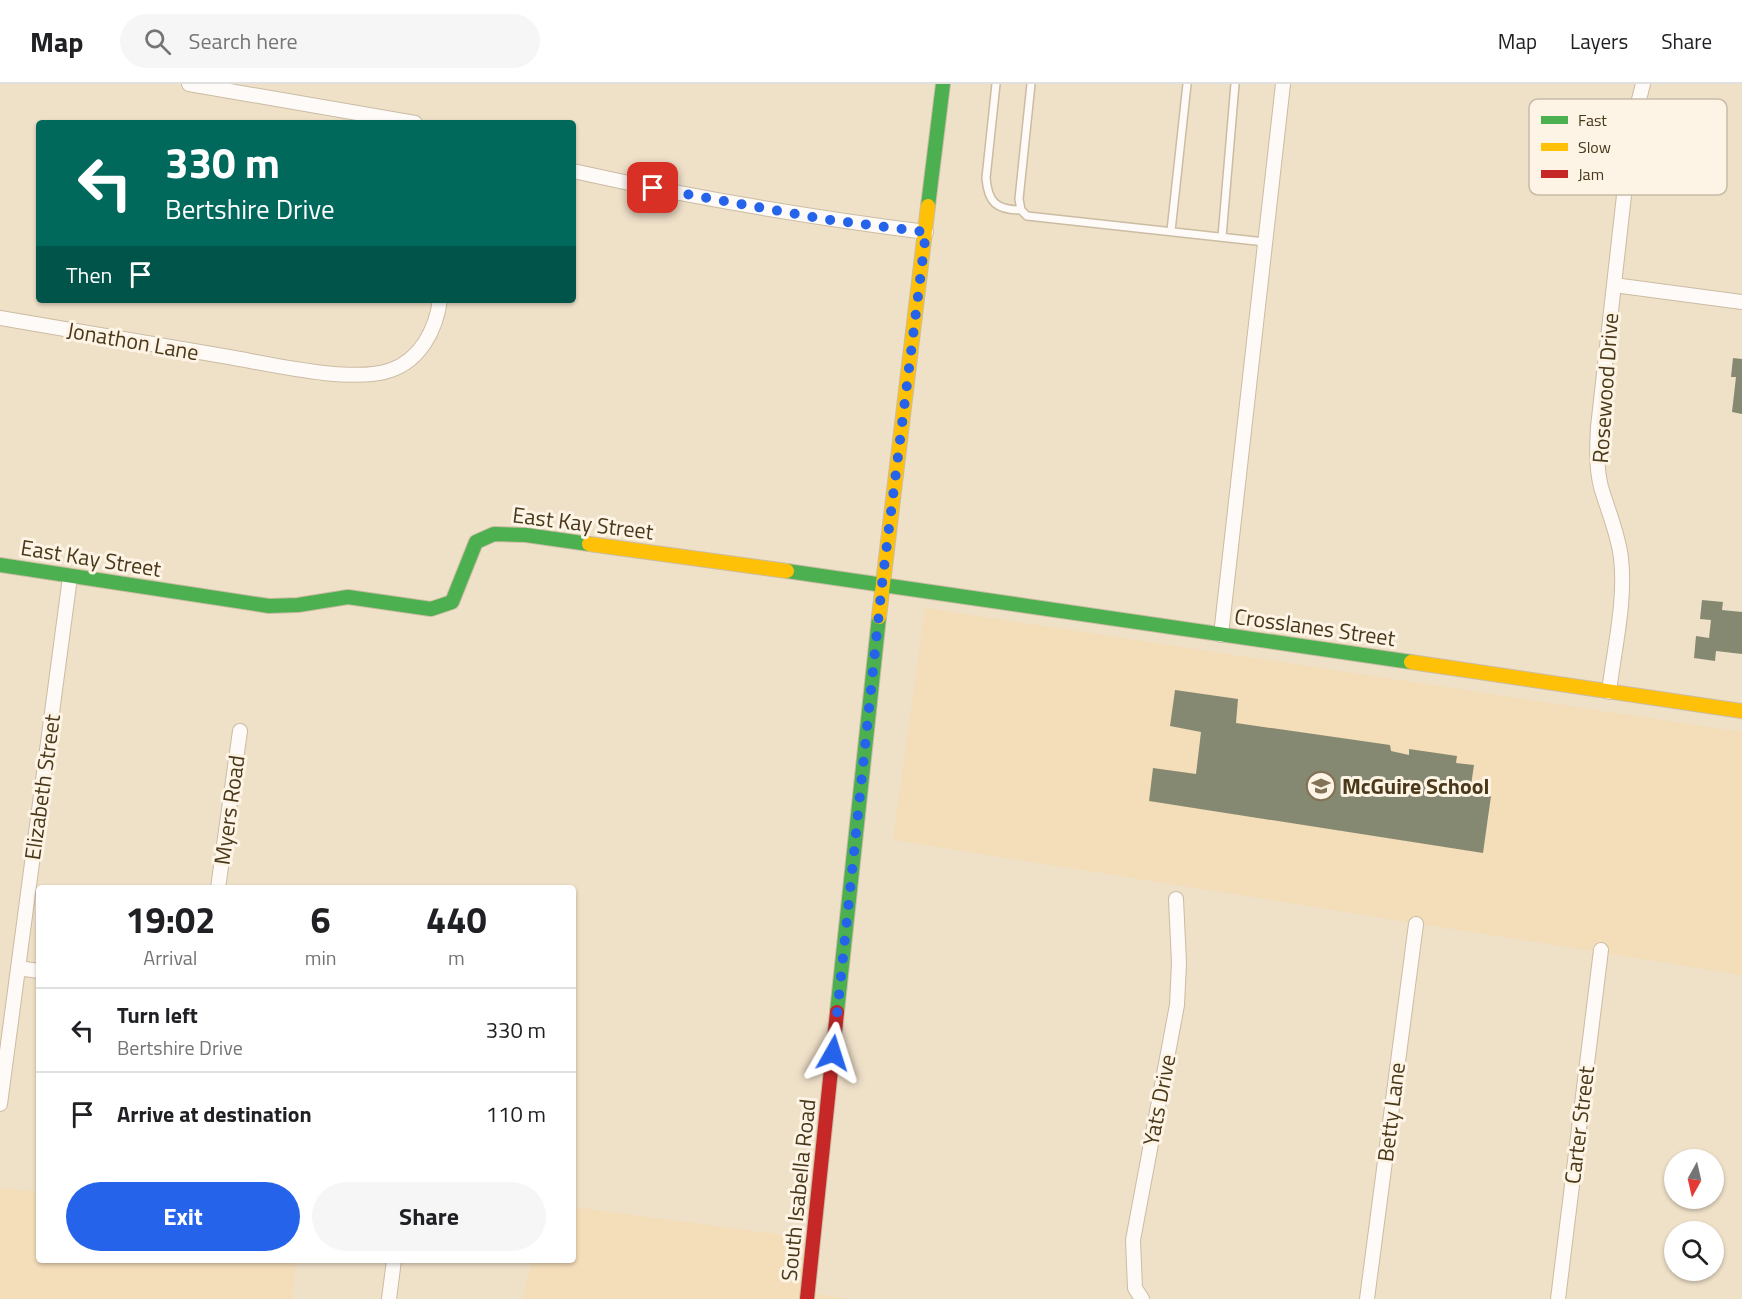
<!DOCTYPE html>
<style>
:root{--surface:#fff;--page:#f6f6f6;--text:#202124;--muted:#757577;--line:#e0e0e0;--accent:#2563eb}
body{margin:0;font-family:"Titillium Web",sans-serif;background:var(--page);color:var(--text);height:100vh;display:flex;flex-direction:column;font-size:22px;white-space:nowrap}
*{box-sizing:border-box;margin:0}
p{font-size:20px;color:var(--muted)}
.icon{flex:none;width:33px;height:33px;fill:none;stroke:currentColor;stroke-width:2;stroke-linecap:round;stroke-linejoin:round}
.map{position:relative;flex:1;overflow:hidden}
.side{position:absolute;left:36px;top:801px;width:540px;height:378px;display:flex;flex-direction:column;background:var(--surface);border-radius:6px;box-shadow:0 2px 4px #0004}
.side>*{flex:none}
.hud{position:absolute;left:36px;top:36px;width:540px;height:183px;border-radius:6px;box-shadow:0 2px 4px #0004;background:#00695c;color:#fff;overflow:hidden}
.needle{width:39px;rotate:188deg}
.fabs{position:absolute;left:1664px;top:1065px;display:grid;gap:12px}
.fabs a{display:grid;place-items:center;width:60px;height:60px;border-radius:50%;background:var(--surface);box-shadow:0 2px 4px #0004;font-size:30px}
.pin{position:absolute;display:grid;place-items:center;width:51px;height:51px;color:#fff;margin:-26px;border-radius:12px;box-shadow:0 3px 9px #0006}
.me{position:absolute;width:66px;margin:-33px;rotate:6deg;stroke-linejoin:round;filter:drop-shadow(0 0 4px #0008)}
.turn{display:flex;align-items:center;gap:21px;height:126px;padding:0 30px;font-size:27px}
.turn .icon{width:78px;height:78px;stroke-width:2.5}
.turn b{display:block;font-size:42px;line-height:51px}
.then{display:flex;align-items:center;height:57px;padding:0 30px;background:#0003;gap:12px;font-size:22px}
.eta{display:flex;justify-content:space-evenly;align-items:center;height:102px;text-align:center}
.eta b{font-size:36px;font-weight:700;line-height:42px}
.cta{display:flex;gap:12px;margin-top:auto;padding:12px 30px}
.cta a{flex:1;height:69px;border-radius:36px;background:var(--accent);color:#fff;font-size:24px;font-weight:700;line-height:69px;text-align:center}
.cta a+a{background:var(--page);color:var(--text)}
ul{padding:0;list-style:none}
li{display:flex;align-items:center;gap:18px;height:84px;padding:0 30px;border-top:2px solid var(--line)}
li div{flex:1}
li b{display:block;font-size:22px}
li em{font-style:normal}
header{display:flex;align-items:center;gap:36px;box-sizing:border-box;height:84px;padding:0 30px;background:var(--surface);border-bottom:2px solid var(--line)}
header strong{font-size:28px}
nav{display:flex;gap:33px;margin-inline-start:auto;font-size:21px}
.search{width:420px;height:54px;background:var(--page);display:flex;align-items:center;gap:15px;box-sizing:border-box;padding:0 21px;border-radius:33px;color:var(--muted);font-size:22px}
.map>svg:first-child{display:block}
</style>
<header>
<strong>Map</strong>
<div class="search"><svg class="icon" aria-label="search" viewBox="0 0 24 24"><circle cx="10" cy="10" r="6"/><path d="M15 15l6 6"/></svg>Search here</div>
<nav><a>Map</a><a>Layers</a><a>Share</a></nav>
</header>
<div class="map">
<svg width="1742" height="1215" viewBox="0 0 1742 1215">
<rect width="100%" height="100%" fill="#efe0c8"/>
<path fill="#f4ddb9" d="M925,524L1742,648V891L893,756Z
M0,1104L39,1108V1176H296L292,1215H0Z
M573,1123L814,1155L808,1209L849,1215H523L531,1176H573Z"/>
<path fill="#868972" d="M1733,274L1742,275V330L1732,328L1736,293H1731Z
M1702,516L1723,518L1722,526L1742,528V570L1716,567L1715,577L1694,574L1696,552L1709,554L1711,536L1700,535Z
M1175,606L1238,615L1236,639L1390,661L1391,667L1409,671V665L1457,672L1456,679L1474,681L1470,708L1491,712L1483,769L1149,717L1153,684L1196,690L1201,648L1170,642Z"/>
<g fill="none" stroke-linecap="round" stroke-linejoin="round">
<g stroke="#cbbca3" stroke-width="10">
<path id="lane" d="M996,0L986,94C988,118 996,126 1021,126
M1031,0L1019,115L1021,126L1027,132L1265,158
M1171,147L1187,0
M1222,153L1235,0"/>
</g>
<g stroke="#cbbca3" stroke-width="16">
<path id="street" d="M189,0L415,39
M573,87C690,113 808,133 926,148
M1614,201L1742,218
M0,234C76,247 153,260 229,273C270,280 353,300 391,286C420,276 436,246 440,216
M1221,551L1283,0
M1609,608C1614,565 1626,518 1621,474C1618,449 1608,427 1601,403C1596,383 1597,363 1598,343L1630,58L1636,27L1643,0
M218,804L240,647
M18,884L39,887
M0,1020L70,493
M389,1215L394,1176
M1142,1215L1135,1204L1133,1156L1177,921L1179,879L1176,815
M1367,1215L1416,840
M1558,1215L1601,866"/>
</g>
<g stroke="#cbbca3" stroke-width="16">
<path id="fast" d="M928,122L943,0
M0,481L269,522L298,521L348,513L431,525L452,518L476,458L494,450L526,451L589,460
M787,487L1411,578
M837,928L879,533"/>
</g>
<g stroke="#cbbca3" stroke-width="16">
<path id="slow" d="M589,460L787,487
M879,533L928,122
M1411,578L1742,627"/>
</g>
<g stroke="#cbbca3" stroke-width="16">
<path id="jam" d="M807,1215L837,928"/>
</g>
<use href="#lane" stroke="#fdfaf7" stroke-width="7"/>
<use href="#street" stroke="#fdfaf7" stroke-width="14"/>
<use href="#fast" stroke="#4caf50" stroke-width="14"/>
<use href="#slow" stroke="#ffc107" stroke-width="14"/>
<use href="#jam" stroke="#c62828" stroke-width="14"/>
</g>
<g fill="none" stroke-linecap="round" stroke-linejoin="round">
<path stroke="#2563eb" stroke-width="10" stroke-dasharray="0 18" d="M653,104L823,135L926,148L882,500L833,969"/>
</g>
<defs>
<g id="school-ring" transform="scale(1.5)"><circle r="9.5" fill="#fdf4e6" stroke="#837356" stroke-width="1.5"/><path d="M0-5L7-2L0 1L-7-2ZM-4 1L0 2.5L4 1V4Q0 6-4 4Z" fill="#837356"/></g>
</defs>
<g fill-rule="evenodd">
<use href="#school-ring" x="1321" y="702"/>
</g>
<g text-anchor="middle" stroke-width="6" stroke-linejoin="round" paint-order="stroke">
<g font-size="22" fill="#493819" stroke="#fdf4e6">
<text transform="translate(133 257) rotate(10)" y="8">Jonathon Lane</text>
<text transform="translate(1605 304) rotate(-86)" y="8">Rosewood Drive</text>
<text transform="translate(583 439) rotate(7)" y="8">East Kay Street</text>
<text transform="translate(91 474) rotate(9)" y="8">East Kay Street</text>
<text transform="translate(1315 543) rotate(8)" y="8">Crosslanes Street</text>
<text transform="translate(42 703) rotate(-82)" y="8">Elizabeth Street</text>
<text transform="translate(229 726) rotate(-82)" y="8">Myers Road</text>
<text transform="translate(1159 1016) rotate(-79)" y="8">Yats Drive</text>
<text transform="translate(1391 1028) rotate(-83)" y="8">Betty Lane</text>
<text transform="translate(1579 1041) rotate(-83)" y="8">Carter Street</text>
<text transform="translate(798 1106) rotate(-84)" y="8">South Isabella Road</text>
</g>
<g font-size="22" font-weight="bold" fill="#493819" stroke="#fdf4e6" text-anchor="start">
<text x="1342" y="710">McGuire School</text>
</g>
</g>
<rect x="1529" y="15" width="198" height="96" rx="9" fill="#fdf4e6" stroke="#c7bca8" stroke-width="1.5"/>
<rect x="1541" y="32" width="27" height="8" fill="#4caf50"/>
<rect x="1541" y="59" width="27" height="8" fill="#ffc107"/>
<rect x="1541" y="86" width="27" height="8" fill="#c62828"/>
<g font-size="16" fill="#493819">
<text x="1578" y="42">Fast</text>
<text x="1578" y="69">Slow</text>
<text x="1578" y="96">Jam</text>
</g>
</svg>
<div class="fabs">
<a><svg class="needle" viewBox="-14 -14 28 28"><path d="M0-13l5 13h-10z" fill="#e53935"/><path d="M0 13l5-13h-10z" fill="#757577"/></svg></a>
<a><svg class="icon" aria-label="search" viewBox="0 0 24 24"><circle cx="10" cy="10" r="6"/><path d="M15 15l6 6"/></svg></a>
</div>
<div class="pin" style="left:653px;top:104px;background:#d93025"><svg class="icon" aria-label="arrive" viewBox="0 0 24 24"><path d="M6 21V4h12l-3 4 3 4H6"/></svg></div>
<svg class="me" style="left:833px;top:969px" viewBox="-20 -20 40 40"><path d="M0-17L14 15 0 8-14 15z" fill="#2563eb" stroke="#fff" stroke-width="4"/></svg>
<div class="hud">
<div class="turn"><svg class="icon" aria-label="left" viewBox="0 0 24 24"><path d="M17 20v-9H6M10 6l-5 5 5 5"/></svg><div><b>330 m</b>Bertshire Drive</div></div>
<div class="then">Then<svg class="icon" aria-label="arrive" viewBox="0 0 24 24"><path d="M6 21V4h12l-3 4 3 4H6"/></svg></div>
</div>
<section class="side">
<div class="eta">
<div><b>19:02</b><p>Arrival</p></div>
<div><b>6</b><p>min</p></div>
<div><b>440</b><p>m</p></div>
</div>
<ul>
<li><svg class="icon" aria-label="left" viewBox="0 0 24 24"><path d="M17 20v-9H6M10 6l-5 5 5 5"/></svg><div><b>Turn left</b><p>Bertshire Drive</p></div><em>330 m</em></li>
<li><svg class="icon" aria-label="arrive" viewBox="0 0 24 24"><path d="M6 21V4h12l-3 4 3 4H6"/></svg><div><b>Arrive at destination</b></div><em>110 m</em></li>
</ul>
<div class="cta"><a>Exit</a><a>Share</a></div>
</section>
</div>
